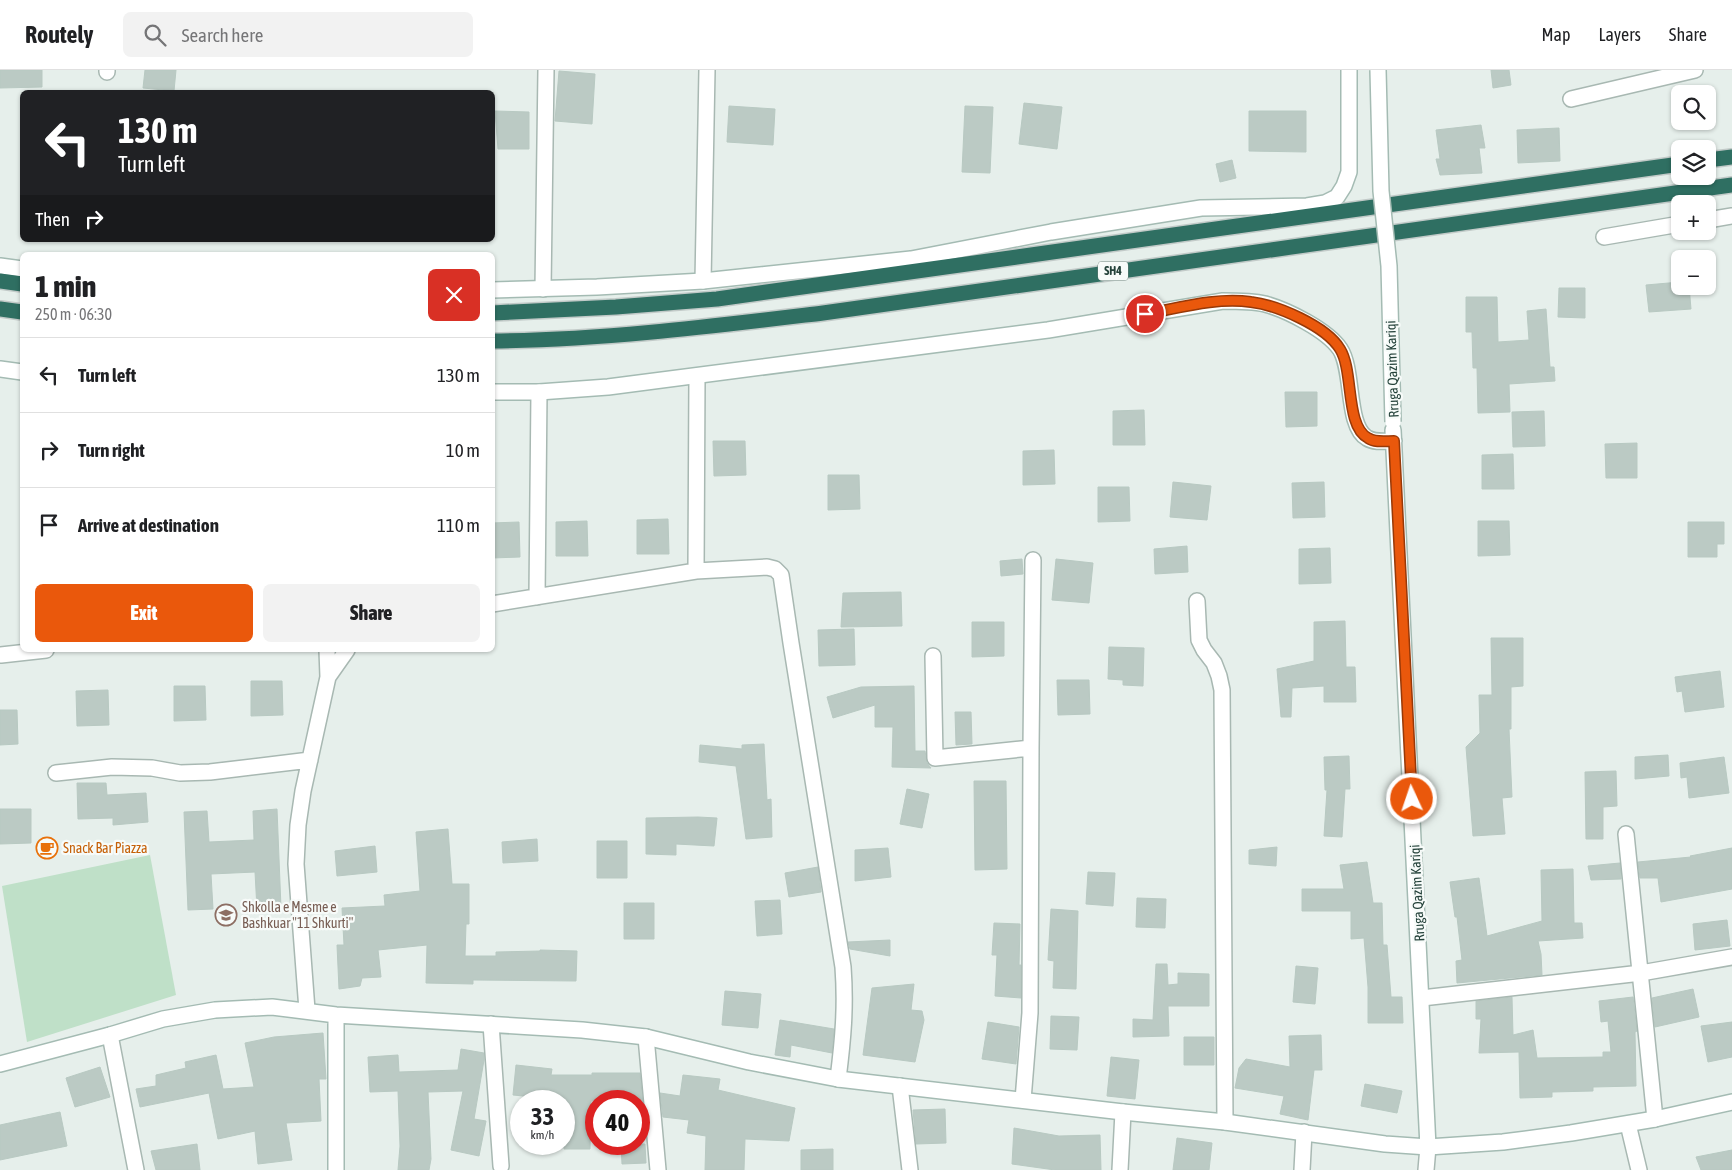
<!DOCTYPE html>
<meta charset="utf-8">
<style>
:root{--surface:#fff;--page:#f2f2f2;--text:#202124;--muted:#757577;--line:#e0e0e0;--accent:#ea580c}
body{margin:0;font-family:"Asap Condensed",sans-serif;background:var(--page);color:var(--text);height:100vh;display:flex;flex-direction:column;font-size:19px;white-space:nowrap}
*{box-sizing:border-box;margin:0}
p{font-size:16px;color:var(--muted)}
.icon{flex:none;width:28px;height:28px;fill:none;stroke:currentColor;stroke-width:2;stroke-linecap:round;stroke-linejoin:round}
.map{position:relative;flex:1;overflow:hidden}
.details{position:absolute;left:20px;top:182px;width:475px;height:400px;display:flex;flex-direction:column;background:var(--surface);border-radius:8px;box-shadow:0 1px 4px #0004}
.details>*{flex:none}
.guide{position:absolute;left:20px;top:20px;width:475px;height:152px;border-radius:8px;box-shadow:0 1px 4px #0004;background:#202124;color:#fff;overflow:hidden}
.fabs{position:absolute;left:1671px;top:15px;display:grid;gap:10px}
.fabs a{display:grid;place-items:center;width:45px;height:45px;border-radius:8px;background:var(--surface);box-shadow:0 1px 4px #0004;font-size:25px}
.speed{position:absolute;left:510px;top:1020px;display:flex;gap:10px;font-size:25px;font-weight:700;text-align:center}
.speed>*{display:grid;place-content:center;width:65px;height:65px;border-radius:50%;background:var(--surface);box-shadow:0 1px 4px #0004;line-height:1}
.speed small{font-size:12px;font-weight:400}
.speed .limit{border:8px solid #d22;background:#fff;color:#111}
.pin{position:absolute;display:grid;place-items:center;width:42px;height:42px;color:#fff;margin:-21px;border:2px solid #fff;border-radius:50%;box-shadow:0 1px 5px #0007}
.me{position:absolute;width:55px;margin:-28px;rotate:357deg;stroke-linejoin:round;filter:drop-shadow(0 0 4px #0008)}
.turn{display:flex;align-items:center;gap:18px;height:105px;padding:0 15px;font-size:22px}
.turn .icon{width:65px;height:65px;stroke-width:2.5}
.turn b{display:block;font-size:35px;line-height:42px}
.then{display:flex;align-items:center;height:48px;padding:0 15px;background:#0003;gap:10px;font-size:19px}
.round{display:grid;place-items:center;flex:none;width:52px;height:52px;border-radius:8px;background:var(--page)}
.summary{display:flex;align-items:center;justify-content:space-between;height:85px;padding:0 15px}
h1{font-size:30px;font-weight:800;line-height:38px}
.cta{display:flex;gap:10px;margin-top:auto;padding:10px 15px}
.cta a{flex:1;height:58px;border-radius:8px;background:var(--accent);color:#fff;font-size:20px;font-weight:800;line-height:58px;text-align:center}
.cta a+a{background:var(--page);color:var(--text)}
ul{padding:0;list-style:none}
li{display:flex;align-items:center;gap:15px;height:75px;padding:0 15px;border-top:1px solid var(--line)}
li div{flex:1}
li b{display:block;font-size:19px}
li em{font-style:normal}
header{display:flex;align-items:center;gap:30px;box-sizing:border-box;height:70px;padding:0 25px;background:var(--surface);border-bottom:1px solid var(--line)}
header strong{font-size:24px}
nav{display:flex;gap:28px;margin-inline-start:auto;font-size:18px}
.search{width:350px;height:45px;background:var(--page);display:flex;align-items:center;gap:12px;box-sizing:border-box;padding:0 18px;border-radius:8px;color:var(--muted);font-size:19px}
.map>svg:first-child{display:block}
</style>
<header>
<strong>Routely</strong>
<div class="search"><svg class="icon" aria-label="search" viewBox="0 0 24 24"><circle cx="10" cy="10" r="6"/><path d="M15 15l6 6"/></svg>Search here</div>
<nav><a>Map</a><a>Layers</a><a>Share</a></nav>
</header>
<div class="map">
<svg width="1732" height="1100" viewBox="0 0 1732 1100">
<rect width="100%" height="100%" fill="#e6efeb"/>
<path fill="#bfe0c8" d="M150,785L176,925L27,972L2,816Z"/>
<path fill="#bbcac4" stroke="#b8c9c2" d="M0,0H42V17L0,18Z
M145,0H176L174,21L143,18Z
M1491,0H1509L1511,15L1493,18Z
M559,1L595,4L592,54L555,51Z
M1024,33L1062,37L1057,79L1019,74Z
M729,36L775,39L773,75L727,72Z
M965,36L993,37L990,103L962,102Z
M495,41L529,42V79H498Z
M1249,41H1306V82L1249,81Z
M1481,55L1485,78H1479L1482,103L1440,105L1436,89H1440L1436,60Z
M1559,58L1560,91L1518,93L1517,60Z
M1232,90L1236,108L1220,112L1216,94Z
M1680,212V216H1689L1691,239L1649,242L1646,215Z
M1559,218H1585V248L1558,247Z
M1466,227H1497L1498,272L1529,270L1527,241L1546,239L1550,297H1554L1555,311L1509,314L1510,342L1478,343L1477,298H1473L1472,262H1466Z
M1285,322H1317V356L1286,357Z
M1144,340L1145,375H1113V341Z
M1544,341L1545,376L1513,377L1512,342Z
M713,371H745L746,405L714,406Z
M1637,373V408H1606L1605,374Z
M1054,380L1055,414L1023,415V381Z
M1513,384L1514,419H1482V385Z
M828,405H859L860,439L828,440Z
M1173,412L1211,416L1207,450L1170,447Z
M1324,412L1325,447L1293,448L1292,413Z
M1098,417H1129L1130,451L1098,452Z
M668,449L669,484H637V450Z
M587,451L588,486H556V452Z
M1478,451H1509L1510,485L1478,486Z
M519,452L520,487L492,488V453Z
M1688,452H1724V474H1717V487H1688Z
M1187,476L1188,502L1155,504L1154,479Z
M1330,478L1331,513L1299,514V479Z
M1022,489L1023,504L1001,506L1000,491Z
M1056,489L1093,493L1089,533L1052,530Z
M901,522L902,556L841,557L843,523Z
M1345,551L1346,597H1355L1356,632H1324V616L1292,618L1291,647H1281L1277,599L1314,591V552Z
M972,552H1004V586L972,587Z
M854,559L855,595L819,596L818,560Z
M1491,568H1523V616L1511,617V659H1509L1512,727L1502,728L1505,764L1473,766L1466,677L1480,663L1479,625H1492Z
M1109,577L1144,578L1143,616L1123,615V610L1108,609Z
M1720,601L1724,637L1685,642L1682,621L1677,622L1675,607Z
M1057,610H1089L1090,644L1058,645Z
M251,611H282L283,645L251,646Z
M174,616H205L206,650L174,651Z
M914,616L915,681H925L927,693L931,698L892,697L893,657H875V635L833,648L827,627L861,617Z
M108,620L109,655L77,656L76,621Z
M0,640H17L18,674L0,675Z
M955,642H971L972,674L956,675Z
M764,674L767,730L771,729L772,767L746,769L736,696L699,692L700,675L742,679V675Z
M1668,685L1669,706L1635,709V687Z
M1349,686L1350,719H1345L1342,767L1324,766L1327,720H1325L1324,687Z
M1724,687L1729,723L1689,728L1687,707L1681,708L1680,693Z
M1616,701L1617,736L1603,737V769H1586L1585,702Z
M974,711H1006L1007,799L975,800Z
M77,713H106L107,725L146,723L148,752L113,755V748L78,749Z
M907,719L929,724L922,758L900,754Z
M0,739H31V773L0,774Z
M277,739L281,838L257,839L255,802L211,804L213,839L188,840L184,742L207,741L209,772L254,770L253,741Z
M698,747L717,748L714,776L676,774V785L646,784V748Z
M448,759L452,814H469V854H466L465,886H496V882L540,881V880L577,881L576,911L473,910V914L426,913L427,875L378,880L381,907L362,908L360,916L339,919L337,875H344L342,838L385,836L384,825L420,821L416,762Z
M537,769L538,791L503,793L502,772Z
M597,771H627V808H597Z
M375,776L377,802L337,806L335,781Z
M1277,777L1276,796L1249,794V780Z
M888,778L891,807L855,811V780Z
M1732,778V819L1661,832L1658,808H1640L1638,792L1691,787L1690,786Z
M1367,792L1373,833H1382L1383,875H1387L1391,927H1402L1403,953H1368V917L1364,868L1351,869V841H1302V819H1344L1340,795Z
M1620,793L1621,809L1591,810L1588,796Z
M818,797L821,822L789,827L785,803Z
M1573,799L1574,853H1582L1583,868L1538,871L1541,884L1542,905L1457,913L1456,891L1462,890L1457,847H1455L1450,812L1479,808L1487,866L1542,851L1541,800Z
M1088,802L1115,803L1113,836L1086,834Z
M1137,828L1166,829L1165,858L1136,857Z
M780,830L782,864L757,866L755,831Z
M624,833H654V869H624Z
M1051,839L1078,841L1076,919L1053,918L1054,891L1048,890Z
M1727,850L1730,876L1695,880L1693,854Z
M994,853L1020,854L1019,895H1021V928L995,926L997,885H992Z
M890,870V886L850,879L848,872Z
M1156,894H1167L1168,915L1178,914V903L1209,904V936H1168L1169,966L1133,967V949L1153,950Z
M1296,896L1318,898L1315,934L1293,932Z
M914,914L911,940L922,941L924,950L915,992L863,985L872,918Z
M1693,919L1699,947L1655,957L1652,928Z
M725,921L761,924L758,958L722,955Z
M1512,927L1513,965L1533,960L1537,988L1603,987V982H1611L1608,951L1601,952L1599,931L1633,927L1637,961L1635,962L1636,1016L1593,1017V1021L1552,1022V1027L1520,1028L1519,982L1479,983L1481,949H1476V931Z
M1051,946L1079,947L1077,980L1050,979Z
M780,950L834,959L832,983L791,975L790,987L775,985Z
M988,952L1019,957L1016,994L982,989Z
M1732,952V987L1708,992L1701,956Z
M323,963L326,1009H319L321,1051L286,1053L292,1090L258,1094L255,1061L218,1069L209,1023L140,1037L136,1019L156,1016V1005L186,998L185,992L216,985L223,1019L254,1017L245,973L274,967Z
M1321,965L1322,1000H1314L1308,1050L1280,1044L1284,1026L1235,1018L1239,998L1246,989L1290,997L1289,966Z
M1184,967H1214V995H1184Z
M461,979L484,983V990L474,1049L486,1051L479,1086L451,1080L463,1021L428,1022L431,1089L429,1100H398L400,1076L398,1021L370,1022L368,987L398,985L399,1002L458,1000Z
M1111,987L1139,990L1135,1029L1107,1026Z
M516,995L552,999L551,1005H592V1003H640L644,1044H639V1031H591L590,1079H564V1030L513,1025Z
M100,997L110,1027L75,1037L66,1008Z
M683,1005L720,1009L718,1020L795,1038L789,1071L745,1069L744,1100H705L706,1066L687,1063L689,1050L663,1047L660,1023L680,1026Z
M1365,1014L1402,1021L1397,1043L1361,1036Z
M945,1039L946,1073L916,1074L913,1040Z
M60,1042L67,1076L0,1090V1055Z
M1014,1058L1059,1066L1100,1065L1101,1100H1055L1012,1094Z
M1177,1068L1212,1073L1209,1100H1173Z
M197,1074L200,1100H156L151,1081Z
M621,1074H645L646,1093L622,1094Z
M833,1079V1100H801V1080Z
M1732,1080V1100H1701L1696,1087Z"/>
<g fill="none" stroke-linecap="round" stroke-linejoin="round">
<g stroke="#a8b8b2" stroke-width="18">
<path id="street" d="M107,2V0
M1571,29L1695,0
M1708,150L1732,146
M1604,167L1680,154
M703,211L707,0
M543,219L546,0
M696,501L697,306
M537,527L539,322
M1197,531L1199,570L1204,580L1214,593L1219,606L1222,620L1225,1052
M492,534L696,501L767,497L775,499L781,505L791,573L843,897C846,937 843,969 838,1009
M1,585L46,580
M933,586L935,688L1031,678L1030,943L1023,1030
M328,607L347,580
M1031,678L1033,490
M56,703L112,697L152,698L180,703L210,702L310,690
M1626,764L1655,1049
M1422,928L1641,903L1732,887
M307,940L296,794L298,755L303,721L328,607L327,580
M491,954L501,1096
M110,965L136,1100
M646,967L658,1100
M900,1016L910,1100
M1628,1054L1639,1100
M1120,1100L1123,1042
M1302,1100L1304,1062
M1426,1100L1428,1077"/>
</g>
<g stroke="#a4bbb3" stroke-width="18">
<path id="secondary" d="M0,196L22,199
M492,220L597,217L703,211L911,189L1051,162L1201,138L1307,136L1325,133L1337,127L1344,116L1349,102V0
M0,299L22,302
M492,322H539L608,317L1048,260L1223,231C1237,231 1252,231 1265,234C1287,240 1327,260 1340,279C1354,300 1346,356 1367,368C1375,373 1386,371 1394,371
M1393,360L1428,1077
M336,945V1100
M0,994L110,965L163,949L215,940L272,937L336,945L582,960L646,967L749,992L838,1009L1123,1042L1225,1052L1385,1074L1428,1077L1503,1072L1571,1063L1655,1049L1732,1032"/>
</g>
<g stroke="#c2cac8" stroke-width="18">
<path id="highway" d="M1708,90L1732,87
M0,211L22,214
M0,239L22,242
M492,243L616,237L717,229L1680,94
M492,271C603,270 714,256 823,243L1732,115"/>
</g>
<use href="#street" stroke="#fff" stroke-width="15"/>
<use href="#secondary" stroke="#fff" stroke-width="15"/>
<use href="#highway" stroke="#2f6f62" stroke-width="15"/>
<g stroke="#a4bbb3" stroke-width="18" stroke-linecap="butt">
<path id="secondary-bridge" d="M1378,0L1381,121L1389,196L1393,352"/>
</g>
<use href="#secondary-bridge" stroke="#fff" stroke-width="15"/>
</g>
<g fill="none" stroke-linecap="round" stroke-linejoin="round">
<g stroke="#983908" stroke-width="12">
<path id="route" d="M1145,244C1179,238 1216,227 1251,232C1277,235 1326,256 1340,279C1354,301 1345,356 1368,368C1375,373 1386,371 1394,371L1412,729"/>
</g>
<use href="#route" stroke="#ea580c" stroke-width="9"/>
</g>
<defs>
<g id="cafe-ring" transform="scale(1.125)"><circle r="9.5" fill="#f7fbf9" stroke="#e8710a" stroke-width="1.5"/><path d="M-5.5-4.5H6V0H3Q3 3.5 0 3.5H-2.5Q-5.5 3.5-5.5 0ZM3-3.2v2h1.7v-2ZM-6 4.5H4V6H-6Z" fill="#e8710a"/></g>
<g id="school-ring" transform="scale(1.125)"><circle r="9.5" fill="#f7fbf9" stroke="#8d6e63" stroke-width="1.5"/><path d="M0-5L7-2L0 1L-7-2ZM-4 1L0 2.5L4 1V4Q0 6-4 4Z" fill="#8d6e63"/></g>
</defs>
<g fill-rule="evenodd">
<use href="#cafe-ring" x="47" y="778"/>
<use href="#school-ring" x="226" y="845"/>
</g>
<g text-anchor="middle" stroke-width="4.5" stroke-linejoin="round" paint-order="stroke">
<rect fill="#f7fbf9" stroke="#637a73" stroke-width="1" x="1098" y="191.5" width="30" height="19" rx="4"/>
<g font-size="12" font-weight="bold" fill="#24423a">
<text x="1113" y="205">SH4</text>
</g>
<g font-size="14" fill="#24423a" stroke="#f7fbf9">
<text transform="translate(1392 299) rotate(-92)" y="5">Rruga Qazim Kariqi</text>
<text transform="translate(1417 823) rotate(-93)" y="5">Rruga Qazim Kariqi</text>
</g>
<g font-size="14" fill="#c56008" stroke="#f7fbf9" text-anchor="start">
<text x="63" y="783">Snack Bar Piazza</text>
</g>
<g font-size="14" fill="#785e54" stroke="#f7fbf9" text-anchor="start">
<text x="242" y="842">Shkolla e Mesme e<tspan x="242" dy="16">Bashkuar "11 Shkurti"</tspan></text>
</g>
</g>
</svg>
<div class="fabs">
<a><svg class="icon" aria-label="search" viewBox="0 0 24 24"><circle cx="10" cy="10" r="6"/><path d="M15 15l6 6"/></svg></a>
<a><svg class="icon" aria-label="layers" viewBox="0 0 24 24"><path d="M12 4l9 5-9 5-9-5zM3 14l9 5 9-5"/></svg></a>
<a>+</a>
<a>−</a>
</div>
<div class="speed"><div>33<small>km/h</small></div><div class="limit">40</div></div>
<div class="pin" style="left:1145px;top:244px;background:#d93025"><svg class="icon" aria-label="arrive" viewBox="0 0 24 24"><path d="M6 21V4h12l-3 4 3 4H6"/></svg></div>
<svg class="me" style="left:1412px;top:729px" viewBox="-20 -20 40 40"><circle r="17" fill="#ea580c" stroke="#fff" stroke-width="3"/><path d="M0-11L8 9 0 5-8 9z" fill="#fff"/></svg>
<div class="guide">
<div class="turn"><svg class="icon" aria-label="left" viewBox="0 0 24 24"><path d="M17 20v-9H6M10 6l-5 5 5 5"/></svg><div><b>130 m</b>Turn left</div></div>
<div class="then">Then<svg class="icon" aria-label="right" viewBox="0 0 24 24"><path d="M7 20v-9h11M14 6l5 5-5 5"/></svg></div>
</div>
<section class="details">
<div class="summary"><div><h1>1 min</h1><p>250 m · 06:30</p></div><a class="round" style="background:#d93025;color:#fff"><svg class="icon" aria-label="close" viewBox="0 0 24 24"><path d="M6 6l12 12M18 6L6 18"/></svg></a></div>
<ul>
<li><svg class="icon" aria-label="left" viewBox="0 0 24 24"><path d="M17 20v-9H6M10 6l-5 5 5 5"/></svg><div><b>Turn left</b></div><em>130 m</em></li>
<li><svg class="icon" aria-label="right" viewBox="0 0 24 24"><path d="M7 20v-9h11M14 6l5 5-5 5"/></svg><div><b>Turn right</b></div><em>10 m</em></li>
<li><svg class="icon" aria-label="arrive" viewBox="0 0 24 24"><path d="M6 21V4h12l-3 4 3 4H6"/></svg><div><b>Arrive at destination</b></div><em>110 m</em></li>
</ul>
<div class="cta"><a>Exit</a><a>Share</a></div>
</section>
</div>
